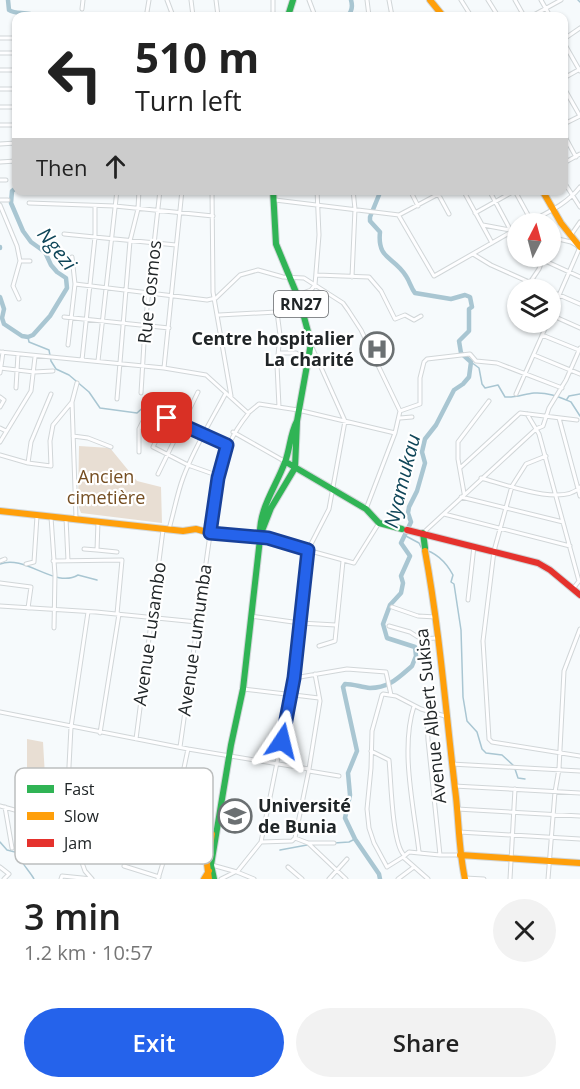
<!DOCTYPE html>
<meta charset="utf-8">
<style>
:root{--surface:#fff;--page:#f2f2f2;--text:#222;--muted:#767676;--accent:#2563eb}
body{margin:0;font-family:"Open Sans",sans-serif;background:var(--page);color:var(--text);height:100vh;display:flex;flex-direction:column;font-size:22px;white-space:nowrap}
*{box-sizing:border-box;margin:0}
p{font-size:20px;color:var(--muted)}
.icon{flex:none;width:33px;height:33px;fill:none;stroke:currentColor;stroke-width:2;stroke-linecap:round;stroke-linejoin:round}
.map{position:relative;height:879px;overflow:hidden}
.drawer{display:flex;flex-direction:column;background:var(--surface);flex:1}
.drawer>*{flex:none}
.guide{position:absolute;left:12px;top:12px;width:556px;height:183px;border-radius:12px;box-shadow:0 2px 4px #0004;background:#fff;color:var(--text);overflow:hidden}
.needle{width:39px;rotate:6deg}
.controls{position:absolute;left:507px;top:213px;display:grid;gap:12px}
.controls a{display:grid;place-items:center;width:54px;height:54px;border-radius:50%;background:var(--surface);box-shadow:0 2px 4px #0004;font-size:30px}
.pin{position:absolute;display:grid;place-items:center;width:51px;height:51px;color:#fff;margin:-26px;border-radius:12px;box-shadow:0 3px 9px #0006}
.me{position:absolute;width:66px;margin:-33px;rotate:10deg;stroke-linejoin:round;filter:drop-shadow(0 0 4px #0008)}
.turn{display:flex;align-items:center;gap:21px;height:126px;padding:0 24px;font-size:27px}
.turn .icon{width:78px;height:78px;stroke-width:2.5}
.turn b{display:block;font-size:42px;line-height:51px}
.then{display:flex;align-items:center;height:57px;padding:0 24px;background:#0003;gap:12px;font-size:22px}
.round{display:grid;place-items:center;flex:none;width:63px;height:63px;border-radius:32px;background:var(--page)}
.headline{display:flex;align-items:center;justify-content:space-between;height:102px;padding:0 24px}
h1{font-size:36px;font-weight:600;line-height:45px}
.action{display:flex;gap:12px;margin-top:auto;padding:12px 24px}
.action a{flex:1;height:69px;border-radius:36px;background:var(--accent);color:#fff;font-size:24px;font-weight:600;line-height:69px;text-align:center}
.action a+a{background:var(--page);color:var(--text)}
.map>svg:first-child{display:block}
</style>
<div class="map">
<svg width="580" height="879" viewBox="0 0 580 879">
<rect width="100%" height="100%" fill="#f6fafc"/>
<path fill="#e8ded3" d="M79,446L110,448L137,481L161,487L162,523L81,513L78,505Z
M27,739L43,742L45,776L27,778Z"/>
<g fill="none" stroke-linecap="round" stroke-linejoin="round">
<path stroke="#a9c6d2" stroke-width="1.5" d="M578,0L580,2
M28,337L29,342L49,350L51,361L56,369L69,375L89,392L100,408L137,413L159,393
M471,362L479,368L482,384L485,388L498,385L505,397C515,398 524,394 534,393C548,392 559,397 571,402L580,416
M567,399L569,396L580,394
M404,535L419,543L422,549C435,552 446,562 453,575L451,582L454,584L461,630L463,697L467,721L477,732L482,749L486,753L502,755L514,766
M0,564C25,554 55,589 78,575L97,580
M515,769L518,778L525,779
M0,842L7,850L19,853C20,863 29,870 34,879
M334,843L349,842L355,839
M280,850L307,845"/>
<path stroke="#a9c6d2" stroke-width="4.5" d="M8,0L9,10C16,15 27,11 35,16
M347,16C352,12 353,7 351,0
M0,247V248
M0,297L4,309L2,318L4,324L22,336L28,337L33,335L50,316L67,288L66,278L57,272L51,265L45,252L31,242L23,231L11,203L12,191L16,188
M380,879L379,874L355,839L345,818L350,795L348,773L357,751L343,687L345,684C353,684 361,687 370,688C389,688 398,678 412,666L416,656L415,647L387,638L383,624L390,605L401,593L403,583L401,576L410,556L401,543L411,522L408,513L409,507L417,491L425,463L422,452L425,439L436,425L454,390L463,384L469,377L471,362L461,353L459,341L469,331V309L472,307L470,297L465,295L451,299L415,293C411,288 410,282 406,276C394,256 377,260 380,232L370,221V217L381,190"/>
<g stroke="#d1d6d8" stroke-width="5">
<path id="street" d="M167,0L173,16
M191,0L193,16
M216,0L218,16
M273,0V16
M309,0L315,16
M367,0L369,16
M389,0L392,16
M461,0L471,16
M488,0L498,16
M515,0L524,16
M541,0L550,16
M82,9L83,0
M147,12L149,0
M532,16L561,0
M0,38H16
M564,39L580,28
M564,43L580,71
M0,53H16
M0,70H16
M564,78L580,69
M564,88L580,116
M0,89H16
M0,107H16
M564,124L580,116
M0,125H16
M564,135L576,157
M0,144L16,143
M0,162L16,161
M564,163L580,154
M0,180H6
M564,182L580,207
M212,190L213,292L231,396
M410,190L418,206
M436,190L449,214
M463,190L492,243
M489,190L511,231
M515,191L533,224
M0,200H8
M275,200L399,215L446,190
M29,203L115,206L213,216
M0,205L17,246L20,261L13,286L19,299
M475,213L516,190
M399,216L434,276L518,228
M526,224C546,213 566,205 580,187
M483,225L510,230
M64,234L176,245
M571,235L580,222
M550,237L571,242L580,247L550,316
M473,254L491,265L547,290
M543,260L580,277
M20,261H30
M317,275L369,277L381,291L395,319L405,315L414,320L421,316
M352,277L355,209L353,190
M531,281L539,269L544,256
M75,284L207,300L216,298L240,275L258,270L283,277L304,278L343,303L348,310L361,330L400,411L395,433L366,509
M550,291L580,304
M298,295L311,290L315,285L319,235L317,190
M219,315L277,312L280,335L277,365L279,407
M551,315L580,328
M64,317L169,328
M542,335L579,350
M68,345L75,284L72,257
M0,352L164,368L206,375L248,413L259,404L298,410L395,433
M279,353H296L308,360L318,358
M534,355L580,374
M82,360L95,237V206
M98,361L117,190
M0,368L34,372L53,371
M164,368L182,190
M0,373L3,352
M16,388L18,354
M141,393L145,326L160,190
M516,394L548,322
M0,397L4,400L0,407
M117,399L130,241L138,209L139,190
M400,411L420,404V378L424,362L427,359L470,354L476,361L497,363L562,388
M527,414L539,434L579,581L572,590
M167,418L153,447L188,465L219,476
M400,418L412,417
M559,418L580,496
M0,428L6,431
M233,432L284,461
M73,436L88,438L111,447
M0,442L31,391L35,357
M139,452V429L148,411L151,410L227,445
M0,455L28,463L51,466L50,441L53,425L72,402
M546,456L526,464L512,486L494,551L483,641L489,739L492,742L580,756
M28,463L31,442L51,394
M460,468L520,413L577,420
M158,474L198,392
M481,478C504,484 563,507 580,487
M464,493L458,459V442L489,401
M461,497L563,522
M444,514L570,546
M51,517L55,575L54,628
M66,518L68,561
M76,518L72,402L77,383
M98,522L97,550L117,552
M169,529C174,512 177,494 183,478C194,448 211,421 226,393
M423,533L536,429L543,426L549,408L566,380L580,348
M260,537L354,563L379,523
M84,549L97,550
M0,561L5,559
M53,561L122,560L117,614
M26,564L34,562L37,516
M0,583L31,587L28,608
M468,600L474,546
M0,606L96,612L197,622
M392,607L418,616L436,617
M251,616L300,623L336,625
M389,626L410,632L421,639L437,638
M319,646L335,641L343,561
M294,678L347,669L386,672L391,695
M243,689L319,698
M414,706C400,749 414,808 419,852
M0,712L188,749L309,769
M431,712L427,720L428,740L440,855
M445,716L421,709L396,696L383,694L382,695L372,731L371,768L367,809L369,828L374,843L387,867L403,857L409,852L440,855H460
M100,733L119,614
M136,739L163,530
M180,747L218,478C225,452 231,435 248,414
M371,751L389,760C391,779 392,844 404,855
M451,764L580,771
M309,771L339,776
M454,786L580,793
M0,806L237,872L254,879
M5,807L12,848
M457,809L580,816
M66,825L71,727L88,612
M69,827L85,871L92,879
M459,832L580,839
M295,838L308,843H334
M261,842L292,841L295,838L309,769L320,701L315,674
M308,843L346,879
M403,857L428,879
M124,866L159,877
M0,867L9,874L4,879
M288,867L302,879
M237,872L261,842L294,678L308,550L329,509L345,421L311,345
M465,878L484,879
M61,879L62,876L92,879
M158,879L166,853L188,749
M221,879L235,872
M329,879L347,859
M398,879L414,867
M510,879L515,789
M548,879L555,792L559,769L564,671L580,629"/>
</g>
<g stroke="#d1d6d8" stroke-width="8">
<path id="fast" d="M288,16L293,0
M286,462L366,509L379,523L402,529
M423,533L425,548
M260,536L271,508L295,468L297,421L311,343L300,302L276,244L273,190
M214,879L211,865L231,745L243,689L260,539C258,509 275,489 285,462C290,449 290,434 297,421"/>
</g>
<g stroke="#d1d6d8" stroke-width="8">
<path id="slow" d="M430,0L443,16
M542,190L561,223L580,247
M0,511L183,531L196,529L210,533L259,537
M425,551C440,632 446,715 456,797C459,825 459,852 465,879
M460,855L580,863
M204,879L209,871
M209,879L207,864L212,834"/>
</g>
<g stroke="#d1d6d8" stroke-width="8">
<path id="jam" d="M407,530L538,563L550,570L580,595"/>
</g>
<use href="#street" stroke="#fefeff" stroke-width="3"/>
<use href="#fast" stroke="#30b455" stroke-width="6"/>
<use href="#slow" stroke="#ff9f0a" stroke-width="6"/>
<use href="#jam" stroke="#e5322d" stroke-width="6"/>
</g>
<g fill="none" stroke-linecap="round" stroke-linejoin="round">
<g stroke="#184099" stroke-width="15">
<path id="route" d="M167,418L227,445L218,478L210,533L268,538L308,550L294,678L282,741"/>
</g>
<use href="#route" stroke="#2563eb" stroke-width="10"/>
</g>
<defs>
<g id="hospital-ring" transform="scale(1.725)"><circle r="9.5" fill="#fff" stroke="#6b7072" stroke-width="1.5"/><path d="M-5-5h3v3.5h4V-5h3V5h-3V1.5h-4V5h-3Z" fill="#6b7072"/></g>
<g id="university-ring" transform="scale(1.725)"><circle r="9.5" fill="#fff" stroke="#6b7072" stroke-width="1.5"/><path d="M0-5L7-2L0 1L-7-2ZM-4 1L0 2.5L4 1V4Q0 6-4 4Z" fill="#6b7072"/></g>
</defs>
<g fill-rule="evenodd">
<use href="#hospital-ring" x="377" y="349"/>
<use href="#university-ring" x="235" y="816"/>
</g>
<g text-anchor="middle" stroke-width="4.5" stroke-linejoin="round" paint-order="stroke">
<rect fill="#fff" stroke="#636668" stroke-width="1.5" x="274" y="291" width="54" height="26" rx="4.5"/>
<g font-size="16" font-weight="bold" fill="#202527">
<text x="301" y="310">RN27</text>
</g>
<g font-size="18" fill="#202527" stroke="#fff">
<text transform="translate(150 292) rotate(-84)" y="6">Rue Cosmos</text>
<text transform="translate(150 634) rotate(-82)" y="6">Avenue Lusambo</text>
<text transform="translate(195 640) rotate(-82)" y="6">Avenue Lumumba</text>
<text transform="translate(431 716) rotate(-96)" y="6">Avenue Albert Sukisa</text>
</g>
<g font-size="18" font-weight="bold" fill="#202527" stroke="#fff" text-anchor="end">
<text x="354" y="345">Centre hospitalier<tspan x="354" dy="21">La charité</tspan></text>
<text x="258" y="812" text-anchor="start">Université<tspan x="258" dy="21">de Bunia</tspan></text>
</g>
<g font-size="18" fill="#754e22" stroke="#fff">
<text x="106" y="483">Ancien<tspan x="106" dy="21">cimetière</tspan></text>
</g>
<g font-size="20" font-style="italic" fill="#0f4659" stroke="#fff">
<text transform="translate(57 249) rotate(51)" y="7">Ngezi</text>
<text transform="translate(402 481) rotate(-76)" y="7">Nyamukau</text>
</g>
</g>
<rect x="15" y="768" width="198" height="96" rx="9" fill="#fff" stroke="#bcbebe" stroke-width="1.5"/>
<rect x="27" y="785" width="27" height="8" fill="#30b455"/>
<rect x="27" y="812" width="27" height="8" fill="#ff9f0a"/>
<rect x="27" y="839" width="27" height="8" fill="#e5322d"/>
<g font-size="16" fill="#202527">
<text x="64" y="795">Fast</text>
<text x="64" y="822">Slow</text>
<text x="64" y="849">Jam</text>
</g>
</svg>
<div class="controls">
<a><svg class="needle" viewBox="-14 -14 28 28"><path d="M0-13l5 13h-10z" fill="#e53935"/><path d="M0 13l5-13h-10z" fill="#767676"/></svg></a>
<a><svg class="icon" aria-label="layers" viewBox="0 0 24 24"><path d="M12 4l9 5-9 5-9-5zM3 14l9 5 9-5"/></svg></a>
</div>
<div class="pin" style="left:167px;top:418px;background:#d93025"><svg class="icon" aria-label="arrive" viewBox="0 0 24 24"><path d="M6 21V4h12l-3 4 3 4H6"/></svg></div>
<svg class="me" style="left:282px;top:741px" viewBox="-20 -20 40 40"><path d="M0-17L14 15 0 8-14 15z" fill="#2563eb" stroke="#fff" stroke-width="4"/></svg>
<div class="guide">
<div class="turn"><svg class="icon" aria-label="left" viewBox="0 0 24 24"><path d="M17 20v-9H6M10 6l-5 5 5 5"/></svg><div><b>510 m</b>Turn left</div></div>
<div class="then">Then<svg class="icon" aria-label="ahead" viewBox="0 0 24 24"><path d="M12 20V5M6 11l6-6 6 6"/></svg></div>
</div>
</div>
<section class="drawer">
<div class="headline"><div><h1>3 min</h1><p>1.2 km · 10:57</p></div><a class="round"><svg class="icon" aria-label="close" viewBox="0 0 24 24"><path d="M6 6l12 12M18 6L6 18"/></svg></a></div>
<div class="action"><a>Exit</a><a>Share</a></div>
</section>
